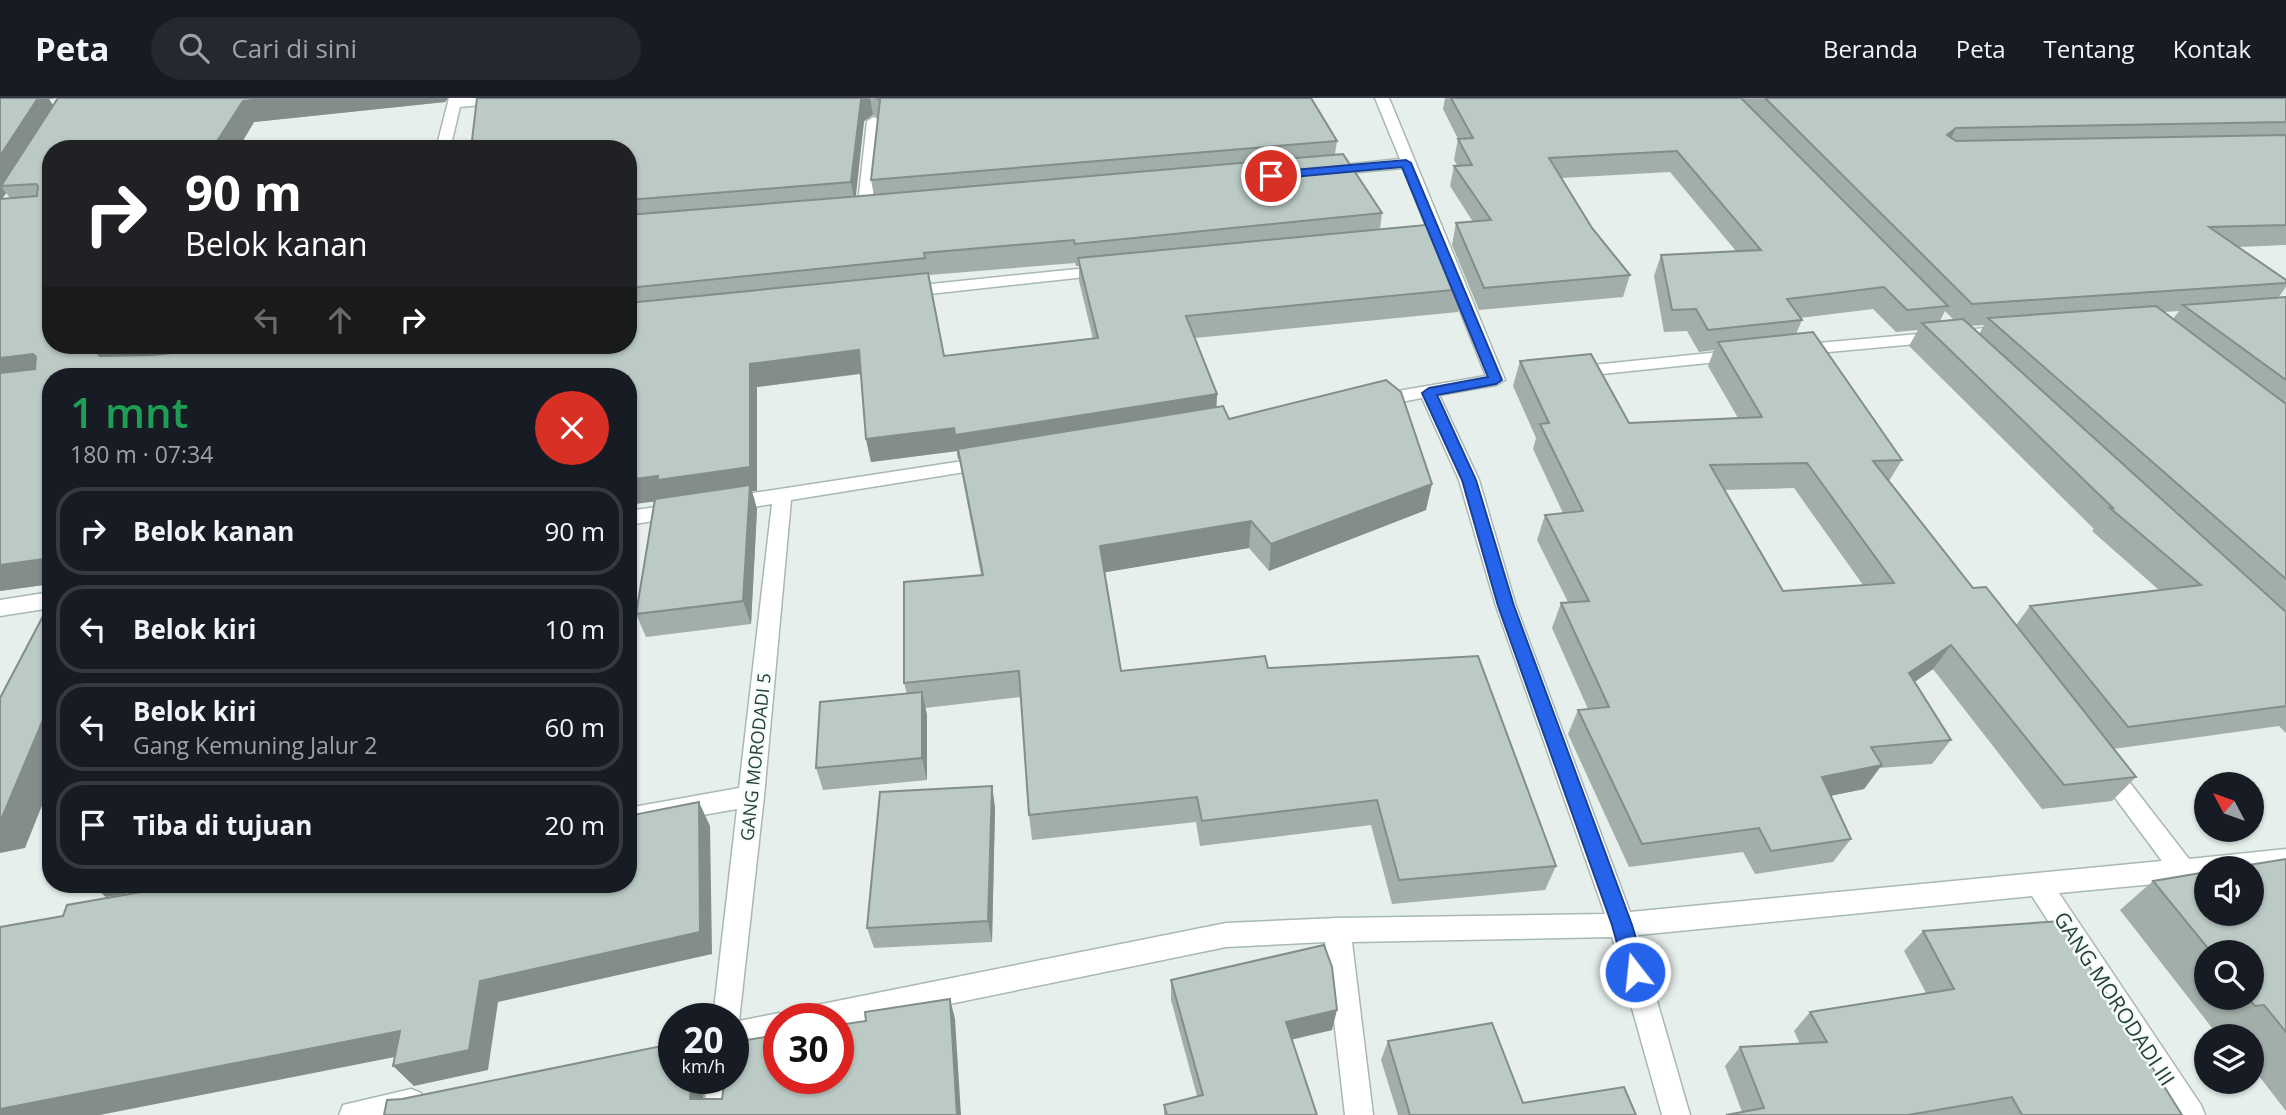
<!DOCTYPE html>
<html lang="id">
<meta charset="utf-8">
<style>
:root{--surface:#171b24;--page:#242831;--text:#f1f3f6;--muted:#9ea1a6;--line:#363941}
body{margin:0;font-family:"Open Sans",sans-serif;background:var(--page);color:var(--text);height:100vh;display:flex;flex-direction:column;font-size:26px;white-space:nowrap}
*{box-sizing:border-box;margin:0}
p{font-size:23px;color:var(--muted)}
.icon{flex:none;width:38px;height:38px;fill:none;stroke:currentColor;stroke-width:2;stroke-linecap:round;stroke-linejoin:round}
.map{position:relative;flex:1;overflow:hidden}
.details{position:absolute;left:42px;top:270px;width:595px;height:525px;display:flex;flex-direction:column;background:var(--surface);border-radius:28px;box-shadow:0 2px 5px #0004}
.details>*{flex:none}
.hud{position:absolute;left:42px;top:42px;width:595px;height:214px;border-radius:28px;box-shadow:0 2px 5px #0004;background:#202124;color:#fff;overflow:hidden}
.needle{width:46px;rotate:311deg}
.fabs{position:absolute;left:2194px;top:674px;display:grid;gap:14px}
.fabs a{display:grid;place-items:center;width:70px;height:70px;border-radius:50%;background:var(--surface);box-shadow:0 2px 5px #0004;font-size:35px}
.speed{position:absolute;left:658px;top:905px;display:flex;gap:14px;font-size:35px;font-weight:700;text-align:center}
.speed>*{display:grid;place-content:center;width:91px;height:91px;border-radius:50%;background:var(--surface);box-shadow:0 2px 5px #0004;line-height:1}
.speed small{font-size:18px;font-weight:400}
.speed .limit{border:10px solid #d22;background:#fff;color:#111}
.pin{position:absolute;display:grid;place-items:center;width:60px;height:60px;color:#fff;margin:-30px;border:4px solid #fff;border-radius:50%;box-shadow:0 2px 7px #0007}
.me{position:absolute;width:77px;margin:-38px;rotate:344deg;stroke-linejoin:round;filter:drop-shadow(0 0 5px #0008)}
.turn{display:flex;align-items:center;gap:24px;height:147px;padding:0 28px;font-size:32px}
.turn .icon{width:91px;height:91px;stroke-width:2.5}
.turn b{display:block;font-size:49px;line-height:60px}
.lanes{display:flex;align-items:center;height:66px;padding:0 28px;background:#0003;justify-content:center;gap:35px;direction:ltr}
.lanes .off{opacity:.35}
.round{display:grid;place-items:center;flex:none;width:74px;height:74px;border-radius:37px;background:var(--page)}
.overview{display:flex;align-items:center;justify-content:space-between;height:119px;padding:0 28px}
h1{font-size:42px;font-weight:600;line-height:52px;color:#1e9e55}
ul{padding:0;list-style:none}
li{display:flex;align-items:center;gap:21px;height:88px;margin:0 14px 10px;padding:0 14px;border:4px solid var(--line);border-radius:28px}
li div{flex:1}
li b{display:block;font-size:26px}
li em{font-style:normal}
header{display:flex;align-items:center;gap:42px;box-sizing:border-box;height:98px;padding:0 35px;background:var(--surface);border-bottom:2px solid var(--line)}
header strong{font-size:33px}
nav{display:flex;gap:38px;margin-inline-start:auto;font-size:24px}
.search{width:490px;height:63px;background:var(--page);display:flex;align-items:center;gap:18px;box-sizing:border-box;padding:0 24px;border-radius:38px;color:var(--muted);font-size:26px}
.map>svg:first-child{display:block}
</style>
<header>
<strong>Peta</strong>
<div class="search"><svg class="icon" aria-label="search" viewBox="0 0 24 24"><circle cx="10" cy="10" r="6"/><path d="M15 15l6 6"/></svg>Cari di sini</div>
<nav><a>Beranda</a><a>Peta</a><a>Tentang</a><a>Kontak</a></nav>
</header>
<div class="map">
<svg width="2286" height="1017" viewBox="0 0 2286 1017">
<rect width="100%" height="100%" fill="#e6efeb"/>
<g fill="none" stroke-linecap="round" stroke-linejoin="round">
<g stroke="#a8b8b2" stroke-width="3">
<path id="street" d="M449,0H521L514,4L460,9L450,51H436Z
M1375,0H1389L1505,282L1496,287L1439,297L1479,382L1516,508L1630,814L2162,763L2093,670L2097,663L2105,660L2113,663L2189,761L2286,751V773L2252,776V770H2207V781L2059,795L2201,1007L2205,1017H2174L2032,798L1638,837L1690,1017H1662L1612,839L1352,844L1373,1017H1345L1325,844L1226,849L838,929V920H803L807,911L817,907L1226,825L1337,820L1605,816L1496,508L1459,382L1422,300L1374,309L1365,303L1374,297L1486,278L1403,70L1325,77L1318,73L1325,69L1400,61Z
M874,19L881,23L871,114L864,118L857,114L867,23Z
M1107,168L1115,173L1113,176L902,199L894,194L902,189Z
M2008,228L2016,233L2014,237L1796,257L1788,252L1796,247Z
M1740,252L1746,253L1749,257L1746,261L1573,279L1564,274L1573,269Z
M989,359L996,361L998,365L996,369L791,402L764,698L739,923L779,915L790,920H779V941L733,951V920H713L737,711L628,730V710L739,690L772,406L727,413L720,411L717,406L720,401L727,399Z
M678,406L685,408L688,413L685,418L628,427V413Z
M51,494V510L0,518V502Z
M733,975L735,980L732,1017H704L707,980H733Z
M411,991L421,995L425,1005L421,1015L417,1017H339L343,1007Z"/>
</g>
<use href="#street" fill="#fff" fill-rule="evenodd"/>
</g>
<path fill="#a1aea9" fill-rule="evenodd" d="M0,0H58L49,1L53,8L58,0H448L445,4L254,24L238,51H51V247H628V51L477,0H1311L1337,43L1335,56L1382,115L1380,131L1463,191L1458,214L1195,240L1217,296L1216,309L1229,321L1426,412L1269,473L1249,450L1105,474L1121,573L1268,570L1556,768L1545,792L1392,806L1371,727L1200,748L1196,724L1032,742L1029,717L1021,599L925,610L927,617V682L823,692L816,670L907,596L904,585L981,477L959,361H958L957,353L871,364L866,341L861,276L757,289V393H752L757,411L751,526L646,539L636,516L654,404L51,278V486L0,493ZM873,17L878,20L871,82L874,97L855,99L864,23ZM6,95L10,100L2,101ZM1075,165L1076,168H1079V183L1093,241L944,258L929,177ZM156,248L162,257H150Z
M1445,0H2286V147L2238,149L2286,182V189L2278,200L2286,199V635L2279,628L2113,651L2136,679L2112,703L2042,711L1933,571L1914,584L1951,642L1932,666L1879,670L1864,691L1830,698L1851,741L1833,764L1755,776L1743,754L1629,769L1568,636L1578,612L1588,611L1552,530L1561,505L1568,504L1537,442L1545,417L1563,415L1533,351L1536,340L1513,288L1520,263L1629,325L1738,320L1708,268L1714,252L1699,254L1687,233L1664,234L1654,178L1661,157L1736,153L1670,74L1561,80L1592,130L1630,177L1623,199L1479,212L1452,147L1456,125L1473,124L1450,88L1454,68L1457,67L1454,62L1458,41L1443,11ZM1873,211L1896,234L1918,232L1909,248L2094,431L2092,433L2159,492L2030,508L2016,527L1973,490L1889,383L1902,362L1796,236L1802,222L1800,220ZM1945,213L1954,222L1940,223ZM2179,213L2173,221L2164,214ZM1984,227L1979,236L1970,228ZM1794,390L1863,487L1783,493L1724,392Z
M992,688L995,710L992,844L874,850L867,830Z
M2286,761V1013L2252,969V938H2228L2225,934L2216,935L2120,812L2153,783ZM2207,854H2252V900H2207Z
M1923,833L2182,1017H1725L1742,1014L1725,968L1740,949L1800,946L1794,933L1810,914L1926,895L1904,853Z
M1171,882L1332,932L1292,941L1317,1017H1164V1007L1197,998L1171,902Z
M1388,943L1523,1005L1636,1017H1398L1381,962Z"/>
<path fill="#838d89" d="M0,0H58L49,1L57,13L1,88L6,95L0,104Z
M271,0H448L445,4L254,24L238,51H212L243,3Z
M863,0H870L873,17L864,23L855,106L851,84L861,2Z
M1956,30L1946,50L1947,37Z
M116,247H329L168,265L156,248L143,269L120,271L97,255L103,248Z
M859,252L864,275L757,289V393H752L757,411L751,526L743,503L665,402L628,407V382L750,266Z
M33,256L51,279L0,285V260Z
M1217,296L1216,319L958,351L959,361H958L955,337Z
M954,330L957,353L871,364L866,341Z
M1432,386L1426,412L1269,473L1271,446Z
M1251,423L1249,450L1101,475L1100,448Z
M51,460V486L0,493V467Z
M1951,547L1933,571L1892,600L1909,575Z
M922,594L927,617V682L922,660Z
M51,603V685L25,750L0,755V724Z
M1882,667L1864,691L1805,703L1822,679Z
M992,688L995,710L992,844L988,823Z
M699,704L710,728L712,856L498,904L488,972L414,988L393,968L480,883Z
M90,786H183L106,799Z
M950,901L955,921L961,1017H957Z
M1337,912L1332,932L1282,944L1286,924Z
M400,933L420,954L100,1017H0V1011Z
M692,980H705L702,1017L690,1001Z"/>
<path fill="#bbcac4" stroke="#838d89" stroke-width="2" fill-rule="evenodd" d="M0,0H38L0,58Z
M58,0H271L243,3L212,51H51V247H116L103,248L97,255L100,258L153,257L247,247H628V205L928,175L944,258L1098,240L1078,160L1436,126L1463,191L1186,218L1217,296L955,337L954,330L866,341L859,252L750,266V369L658,382V378L628,382V278H51V460L0,467V275L35,271L36,259L33,256L0,260V101L37,98L38,88L36,86L1,88Z
M477,0H863L861,2L851,84L628,102V51H471Z
M876,0H1311L1337,43L871,82L880,2Z
M1451,0H1741L1948,208L1907,212L1884,189L1787,201L1802,222L1708,232L1696,211L1672,212L1661,157L1761,152L1677,53L1549,60L1592,130L1630,177L1484,190L1456,125L1491,122L1454,68L1472,67L1458,41L1473,40Z
M1765,0H2286V24L1956,30L1947,37L1956,43L2286,37V127L2209,129L2286,182V185L1972,206Z
M1343,56L1382,115L1075,146L1074,142L924,155L925,160L628,190V117L861,98Z
M2286,199V282L2183,207Z
M2156,208L2286,306V481L1988,220Z
M1963,221L2286,514V608L2128,629L2030,508L2201,487L2110,410H2113L1922,225Z
M1813,234L1902,362L1873,363L1973,490L1986,489L2136,679L2064,687L1951,547L1909,575L1951,642L1871,649L1882,667L1822,679L1851,741L1771,753L1759,730L1642,746L1578,612L1609,609L1561,505L1589,503L1545,417L1583,413L1540,326L1549,325L1520,263L1591,256L1629,325L1762,319L1718,244ZM1807,365L1894,485L1783,493L1710,367Z
M1386,282L1401,294L1432,386L1271,446L1251,423L1100,448L1121,573L1265,558L1268,570L1478,558L1556,768L1399,782L1377,702L1202,723L1197,699L1029,717L1019,573L904,585V484L983,477L958,351L1223,308L1229,321Z
M750,387L743,503L636,516L655,401Z
M51,503V603L0,724V600Z
M922,594V660L816,670L820,604Z
M992,688L988,823L867,830L880,694Z
M699,704L700,834L480,883L469,952L393,968L400,933L0,1011V829L63,818L67,807L187,786H628V718Z
M2286,761V934L2264,907L2255,908L2248,900H2252V854H2211L2153,783L2207,774V816H2252V770H2230Z
M2061,823L2182,1017H2022L2012,999L1908,1017H1726L1764,1010L1740,949L1827,944L1810,914L1954,891L1923,833Z
M1324,847L1332,869L1337,912L1286,924L1317,1017H1167L1164,1007L1203,997L1171,882Z
M950,901L957,1017H384L387,1002L402,1001L662,948L664,943L674,941V980H692L690,1001H722L725,980H733V944L779,937V980H838V927L866,923L865,914Z
M1492,925L1523,1005L1624,989L1636,1017H1410L1388,943Z"/>
<path fill="#2563eb" stroke="#184099" stroke-width="2" d="M1406,62L1411,65L1502,282L1496,286L1437,297L1476,382L1514,508L1632,827L1646,874L1643,881L1635,884L1628,881L1625,874L1612,827L1498,508L1462,382L1422,295L1429,290L1488,279L1402,69L1271,81L1265,78L1271,74Z"/>
<g text-anchor="middle" stroke-width="5" stroke-linejoin="round" paint-order="stroke">
<g font-size="18" fill="#24423a" stroke="#f7fbf9">
<text transform="translate(756 659) rotate(-84)" y="6">GANG MORODADI 5</text>
</g>
<g font-size="21" fill="#24423a" stroke="#f7fbf9">
<text transform="translate(2114 901) rotate(57)" y="7">GANG MORODADI III</text>
</g>
</g>
</svg>
<div class="fabs">
<a><svg class="needle" viewBox="-14 -14 28 28"><path d="M0-13l5 13h-10z" fill="#e53935"/><path d="M0 13l5-13h-10z" fill="#9ea1a6"/></svg></a>
<a><svg class="icon" aria-label="sound" viewBox="0 0 24 24"><path d="M4 9h4l5-4v14l-5-4H4zM17 9q2 3 0 6"/></svg></a>
<a><svg class="icon" aria-label="search" viewBox="0 0 24 24"><circle cx="10" cy="10" r="6"/><path d="M15 15l6 6"/></svg></a>
<a><svg class="icon" aria-label="layers" viewBox="0 0 24 24"><path d="M12 4l9 5-9 5-9-5zM3 14l9 5 9-5"/></svg></a>
</div>
<div class="speed"><div>20<small>km/h</small></div><div class="limit">30</div></div>
<div class="pin" style="left:1271px;top:78px;background:#d93025"><svg class="icon" aria-label="arrive" viewBox="0 0 24 24"><path d="M6 21V4h12l-3 4 3 4H6"/></svg></div>
<svg class="me" style="left:1635px;top:874px" viewBox="-20 -20 40 40"><circle r="17" fill="#2563eb" stroke="#fff" stroke-width="3"/><path d="M0-11L8 9 0 5-8 9z" fill="#fff"/></svg>
<div class="hud">
<div class="turn"><svg class="icon" aria-label="right" viewBox="0 0 24 24"><path d="M7 20v-9h11M14 6l5 5-5 5"/></svg><div><b>90 m</b>Belok kanan</div></div>
<div class="lanes"><svg class="icon off" aria-label="left" viewBox="0 0 24 24"><path d="M17 20v-9H6M10 6l-5 5 5 5"/></svg><svg class="icon off" aria-label="ahead" viewBox="0 0 24 24"><path d="M12 20V5M6 11l6-6 6 6"/></svg><svg class="icon" aria-label="right" viewBox="0 0 24 24"><path d="M7 20v-9h11M14 6l5 5-5 5"/></svg></div>
</div>
<section class="details">
<div class="overview"><div><h1>1 mnt</h1><p>180 m · 07:34</p></div><a class="round" style="background:#d93025;color:#fff"><svg class="icon" aria-label="close" viewBox="0 0 24 24"><path d="M6 6l12 12M18 6L6 18"/></svg></a></div>
<ul>
<li><svg class="icon" aria-label="right" viewBox="0 0 24 24"><path d="M7 20v-9h11M14 6l5 5-5 5"/></svg><div><b>Belok kanan</b></div><em>90 m</em></li>
<li><svg class="icon" aria-label="left" viewBox="0 0 24 24"><path d="M17 20v-9H6M10 6l-5 5 5 5"/></svg><div><b>Belok kiri</b></div><em>10 m</em></li>
<li><svg class="icon" aria-label="left" viewBox="0 0 24 24"><path d="M17 20v-9H6M10 6l-5 5 5 5"/></svg><div><b>Belok kiri</b><p>Gang Kemuning Jalur 2</p></div><em>60 m</em></li>
<li><svg class="icon" aria-label="arrive" viewBox="0 0 24 24"><path d="M6 21V4h12l-3 4 3 4H6"/></svg><div><b>Tiba di tujuan</b></div><em>20 m</em></li>
</ul>
</section>
</div>
